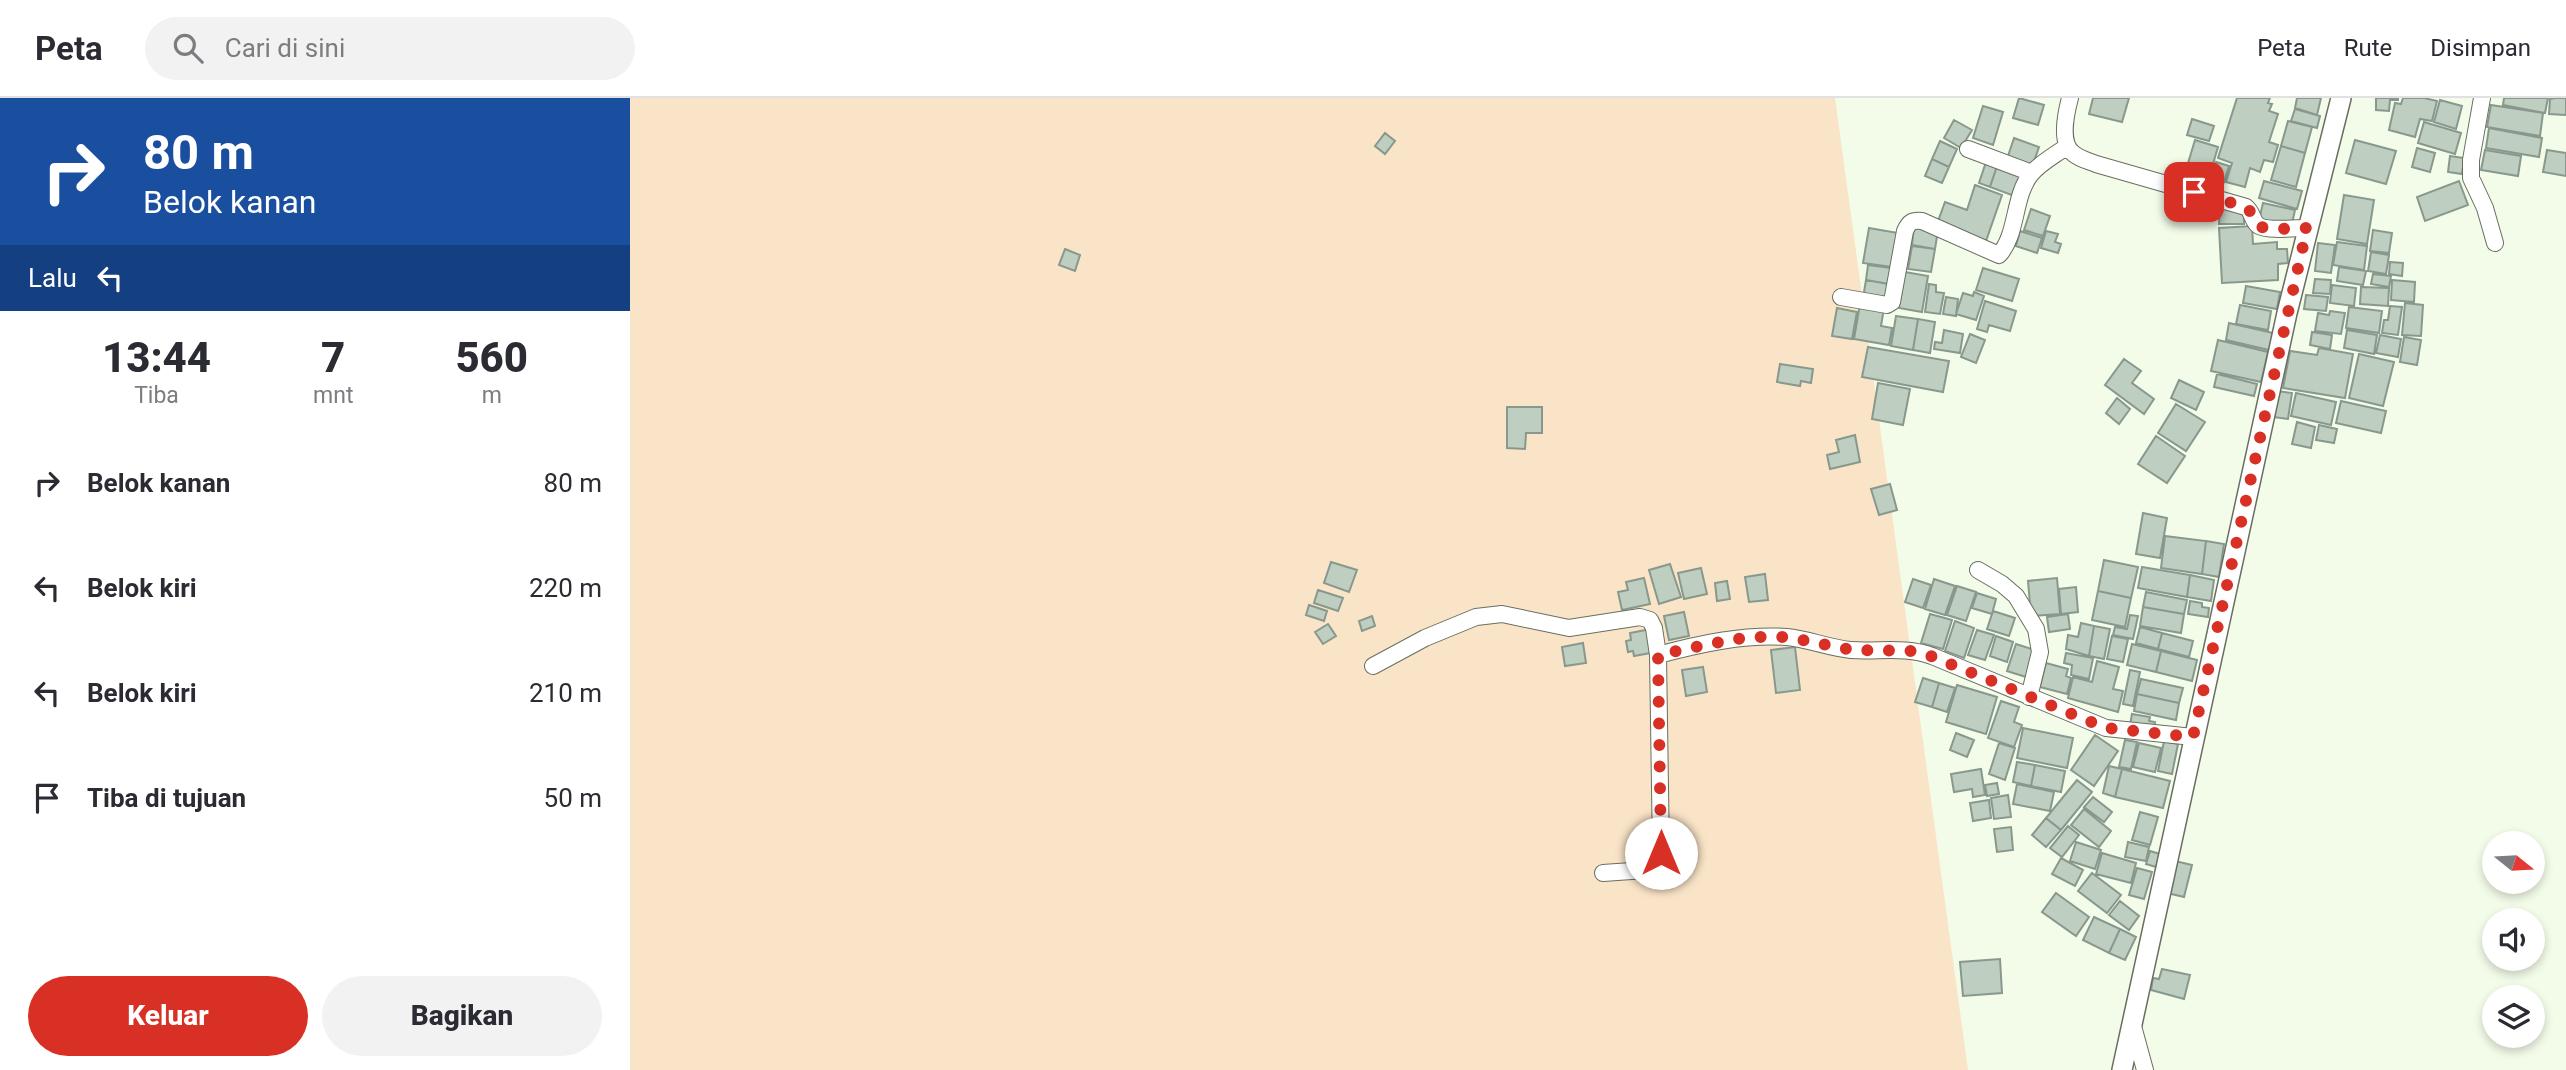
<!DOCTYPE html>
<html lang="id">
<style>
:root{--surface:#fff;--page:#f2f2f3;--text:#2b2b33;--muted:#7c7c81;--line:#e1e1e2;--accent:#d93025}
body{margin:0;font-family:Roboto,sans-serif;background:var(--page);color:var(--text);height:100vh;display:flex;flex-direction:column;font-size:26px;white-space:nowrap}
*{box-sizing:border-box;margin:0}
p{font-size:23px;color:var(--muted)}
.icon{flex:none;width:38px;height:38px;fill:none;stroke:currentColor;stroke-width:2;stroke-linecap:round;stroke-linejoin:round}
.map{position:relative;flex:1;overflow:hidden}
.panel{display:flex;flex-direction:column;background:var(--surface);width:630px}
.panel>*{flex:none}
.hud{background:#1a4fa0;color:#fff;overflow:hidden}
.needle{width:46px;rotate:108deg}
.fabs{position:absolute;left:1852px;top:733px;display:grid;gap:14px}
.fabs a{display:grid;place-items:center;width:63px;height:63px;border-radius:50%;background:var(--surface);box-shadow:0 4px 10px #0003;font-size:35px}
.pin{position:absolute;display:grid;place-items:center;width:60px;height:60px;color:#fff;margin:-30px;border-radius:14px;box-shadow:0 4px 10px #0006}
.me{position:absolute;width:77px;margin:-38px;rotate:0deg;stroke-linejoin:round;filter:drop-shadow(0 0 5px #0008)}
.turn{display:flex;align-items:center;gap:24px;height:147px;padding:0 28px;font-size:32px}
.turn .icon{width:91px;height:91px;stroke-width:2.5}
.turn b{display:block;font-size:49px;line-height:60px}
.then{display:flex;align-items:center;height:66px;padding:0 28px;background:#0003;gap:14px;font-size:26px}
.eta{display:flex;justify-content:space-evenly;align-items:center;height:119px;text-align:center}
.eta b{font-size:42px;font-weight:800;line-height:49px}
.action{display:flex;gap:14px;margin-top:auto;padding:14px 28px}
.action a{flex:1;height:80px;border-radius:42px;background:var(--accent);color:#fff;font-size:28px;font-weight:800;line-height:80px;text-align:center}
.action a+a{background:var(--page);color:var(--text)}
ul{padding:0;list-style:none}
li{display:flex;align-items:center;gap:21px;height:105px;padding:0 28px}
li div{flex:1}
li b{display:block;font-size:26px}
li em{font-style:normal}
header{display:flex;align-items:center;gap:42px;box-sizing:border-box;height:98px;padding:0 35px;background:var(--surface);border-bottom:2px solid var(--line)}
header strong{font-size:33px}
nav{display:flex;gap:38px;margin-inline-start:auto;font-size:24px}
.search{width:490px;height:63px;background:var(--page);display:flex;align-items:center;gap:18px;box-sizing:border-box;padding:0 24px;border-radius:38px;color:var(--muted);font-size:26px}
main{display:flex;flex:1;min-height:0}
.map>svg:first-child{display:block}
</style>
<header>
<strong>Peta</strong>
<div class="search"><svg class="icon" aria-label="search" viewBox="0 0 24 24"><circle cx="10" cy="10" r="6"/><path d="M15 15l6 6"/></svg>Cari di sini</div>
<nav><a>Peta</a><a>Rute</a><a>Disimpan</a></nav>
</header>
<main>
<section class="panel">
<div class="hud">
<div class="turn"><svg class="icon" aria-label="right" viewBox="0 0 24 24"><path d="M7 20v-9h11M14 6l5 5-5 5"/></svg><div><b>80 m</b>Belok kanan</div></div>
<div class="then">Lalu<svg class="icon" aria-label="left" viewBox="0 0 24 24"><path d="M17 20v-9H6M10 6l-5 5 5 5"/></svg></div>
</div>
<div class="eta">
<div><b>13:44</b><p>Tiba</p></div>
<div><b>7</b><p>mnt</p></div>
<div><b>560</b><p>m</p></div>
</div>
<ul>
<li><svg class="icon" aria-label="right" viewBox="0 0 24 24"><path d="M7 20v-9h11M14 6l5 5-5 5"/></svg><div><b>Belok kanan</b></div><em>80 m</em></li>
<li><svg class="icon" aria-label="left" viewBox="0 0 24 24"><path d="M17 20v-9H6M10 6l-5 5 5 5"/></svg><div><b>Belok kiri</b></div><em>220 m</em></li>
<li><svg class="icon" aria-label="left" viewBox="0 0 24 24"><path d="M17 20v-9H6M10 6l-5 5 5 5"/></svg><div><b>Belok kiri</b></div><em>210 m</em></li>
<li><svg class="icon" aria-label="arrive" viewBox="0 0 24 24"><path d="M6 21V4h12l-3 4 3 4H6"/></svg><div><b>Tiba di tujuan</b></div><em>50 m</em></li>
</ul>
<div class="action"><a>Keluar</a><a>Bagikan</a></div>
</section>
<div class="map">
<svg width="1936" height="972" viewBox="0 0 1936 972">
<rect width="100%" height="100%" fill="#f3fbe9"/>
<path fill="#fae4c7" d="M0,0H1205L1338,972H0Z"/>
<path fill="#becfc2" stroke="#88988c" stroke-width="2" d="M1389,0L1414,7L1408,27L1383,20Z
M1463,0H1499L1492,24L1459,16Z
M1607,0H1640L1638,5L1642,6L1639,13L1648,16L1639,44L1648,47L1643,64L1634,62L1630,74L1620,70L1615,89L1596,84L1602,65L1588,60Z
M1667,0H1691L1687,17L1665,10Z
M1746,0H1768V2H1760L1759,13L1746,12Z
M1773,0H1794L1807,3L1802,23L1790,21L1785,39L1759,32L1765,5L1771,6Z
M1874,0H1918L1915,15L1873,7Z
M1925,0H1936V17L1919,16L1920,1Z
M1810,2L1832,8L1826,31L1804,24Z
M1861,7L1913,15L1910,38L1857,29Z
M1353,8L1373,14L1363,47L1343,40Z
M1665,11L1690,18L1687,30L1661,23Z
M1562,21L1584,28L1579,43L1557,37Z
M1324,22L1342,32L1331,50L1314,40Z
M1658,23L1682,29L1675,55L1651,48Z
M1794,24L1831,35L1825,56L1788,45Z
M1859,30L1912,40L1909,59L1856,50Z
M755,35L765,43L755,56L745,48Z
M1384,40L1409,49L1401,72L1376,64Z
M1565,42L1588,49L1575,93L1552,85Z
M1725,42L1766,53L1756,86L1716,75Z
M1310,43L1327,51L1319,69L1302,61Z
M1651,48L1675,55L1666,89L1641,82Z
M1787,50L1805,55L1800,74L1782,69Z
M1855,52L1891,58L1888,78L1851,72Z
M1917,52L1936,55V78L1913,74Z
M1820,58L1834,60L1832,76L1818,74Z
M1302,61L1319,69L1312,85L1295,78Z
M1357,61L1368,65L1360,89L1349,85Z
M1586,64L1599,68L1591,93L1579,89Z
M1368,65L1395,75L1387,99L1360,89Z
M1634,83L1672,93L1667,111L1629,100Z
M1829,83L1838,107L1795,123L1787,99Z
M1345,87L1372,97L1356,143L1307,126L1315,104L1337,112Z
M1714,97L1744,102L1737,146L1707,141Z
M1633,105L1665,112L1661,130L1629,122Z
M1401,111L1420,118L1413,138L1394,132Z
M1590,111H1614V126H1589Z
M1622,128L1623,146L1647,144V151H1657L1658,165L1648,166V182L1592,185L1589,130Z
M1284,129L1308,132L1305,151L1282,147Z
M1239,130L1268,135L1262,169L1233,165Z
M1743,132L1762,135L1759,155L1740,153Z
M1390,133L1412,140L1407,155L1386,148Z
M1416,133L1428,136L1425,144L1431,146L1428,155L1411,150Z
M1707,144L1737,148L1734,172L1703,167Z
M1688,145L1705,147L1701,175L1685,173Z
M1282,148L1305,151L1301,174L1278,171Z
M435,151L450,157L445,173L429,167Z
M1741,154L1759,157L1756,176L1738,173Z
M1760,164L1773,165L1772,178L1759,176Z
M1238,167L1261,170L1259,186L1236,182Z
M1709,169L1736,173L1733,187L1707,183Z
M1353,170L1389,181L1382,203L1346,192Z
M1275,174L1298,178L1292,214L1269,210Z
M1743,176L1761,178L1759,189L1741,186Z
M1685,181L1701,182L1700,196L1683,195Z
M1236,182L1259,186L1256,204L1233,200Z
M1762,182L1785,184L1784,204L1761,202Z
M1299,186L1306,187V194L1314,195L1310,216L1295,214Z
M1702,187L1726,190L1724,208L1700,205Z
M1616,188L1650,194L1647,211L1613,205Z
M1731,189L1759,190L1758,208L1730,206Z
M1344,194L1354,198L1346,222L1326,216L1333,195L1343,198Z
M1676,197L1698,199L1696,213L1674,211Z
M1316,199L1328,201L1326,218L1313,216Z
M1355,203L1386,213L1380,233L1359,227L1357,234L1347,231Z
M1775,205L1793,207L1791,238L1772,237Z
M1230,206L1254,210L1251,228L1262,230L1259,247L1224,241Z
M1610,207L1641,213L1638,232L1606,226Z
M1760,208L1772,209L1768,237L1752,235L1754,222H1758Z
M1719,209L1752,213L1749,235L1716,230Z
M1207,210L1227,214L1222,241L1202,238Z
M1700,213L1715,215L1711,236L1685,233L1688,215L1699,217Z
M1266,218L1288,221L1283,252L1261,248Z
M1288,221L1305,224L1300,255L1283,252Z
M1599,225L1643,235L1639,252L1596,242Z
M1314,232L1333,236L1330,255L1304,251L1305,244L1312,245Z
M1717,232L1747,237L1744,256L1714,250Z
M1682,234L1702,237L1700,251L1680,247Z
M1340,236L1355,242L1346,265L1331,259Z
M1750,237L1771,241L1768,259L1746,255Z
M1774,239L1791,242L1787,267L1770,264Z
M1588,242L1638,254L1631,284L1581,273Z
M1238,249L1319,263L1313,294L1232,279Z
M1689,250L1723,256L1715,300L1653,290L1660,253L1687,257Z
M1729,256L1764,264L1753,308L1719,300Z
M1494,261L1511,273L1502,285L1524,301L1514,316L1475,287Z
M1150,266L1183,271L1181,285L1171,283L1170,288L1147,284Z
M1587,276L1627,286L1624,298L1584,289Z
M1549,282L1574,294L1566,312L1541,300Z
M1248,285L1280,291L1273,327L1242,321Z
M1647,293L1662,295L1658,321L1643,319Z
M1666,295L1706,304L1701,327L1661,318Z
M1487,300L1500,311L1489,326L1476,315Z
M1711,303L1756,313L1751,335L1706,325Z
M1546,306L1575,324L1556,353L1528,335Z
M877,309H912V335H896L895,351L877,350Z
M1667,324L1685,329L1681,350L1662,346Z
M1689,327L1707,331L1704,345L1686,342Z
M1225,337L1230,364L1200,371L1197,357L1209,354L1206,342Z
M1526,338L1555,358L1537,385L1508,366Z
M1260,386L1267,412L1249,417L1241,391Z
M1513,415L1537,420L1530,460L1506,456Z
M1535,438L1576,443L1572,476L1531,470Z
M1576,443L1594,446L1589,479L1572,476Z
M1474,462L1508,469L1501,500L1468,493Z
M701,464L727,472L719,494L694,485Z
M1040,466L1051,499L1029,506L1019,472Z
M1512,469L1560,477L1557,499L1508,490Z
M1071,470L1077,496L1054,501L1048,475Z
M1135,476L1138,502L1119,504L1115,479Z
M1560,477L1584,482L1581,503L1557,499Z
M1014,480L1020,506L992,512L988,494L998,492L996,484Z
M1427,480L1430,516L1401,518L1398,483Z
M1283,481L1301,487L1293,510L1275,504Z
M1304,481L1325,488L1315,517L1295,511Z
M1097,483L1100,501L1087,503L1085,485Z
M1327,488L1346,494L1336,523L1317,517Z
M1446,489L1448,514L1431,516L1429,491Z
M688,492L713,500L708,513L684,505Z
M1468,493L1501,500L1495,529L1462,522Z
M1516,494L1557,502L1554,516L1513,509Z
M1347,495L1366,501L1362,516L1342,510Z
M1560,503L1572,505V509L1579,510L1578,519L1558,516Z
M679,507L697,513L694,523L676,517Z
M1513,509L1554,516L1551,535L1510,528Z
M1363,513L1385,520L1379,538L1357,531Z
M1054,514L1059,538L1039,542L1034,518Z
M1300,516L1322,522L1313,551L1291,545Z
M1438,516L1440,531L1419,534L1417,519Z
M1500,517L1508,518L1503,541L1483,537L1485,529L1497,531Z
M742,518L745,528L732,533L729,523Z
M1325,523L1344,530L1334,560L1315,553Z
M1451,525L1464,528L1459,558L1436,551L1438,537L1448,539Z
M698,526L706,538L693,546L685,534Z
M1464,528L1480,531L1474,561L1459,558Z
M1510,529L1532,535L1528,551L1506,545Z
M1021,531L1026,554L1004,558L1003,553L998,554L996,543L1001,542L1000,535Z
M1347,532L1364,537L1355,562L1338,557Z
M1532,535L1563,543L1559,559L1528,551Z
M1366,538L1383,544L1377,564L1360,558Z
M1482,538L1498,541L1493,564L1477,561Z
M953,545L956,565L935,568L932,549Z
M1386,546L1405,552L1396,579L1377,573Z
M1502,546L1531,553L1526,574L1497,567Z
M1165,549L1170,592L1146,595L1141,552Z
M1531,553L1567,562L1562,583L1526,574Z
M1436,555L1463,560L1459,581L1441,577L1442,567L1434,565Z
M1467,563L1489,569L1483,591L1493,593L1488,614L1438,600L1443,579L1462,584Z
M1416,565L1438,571L1436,578L1441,580L1437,596L1410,589Z
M1073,569L1077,594L1056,598L1052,572Z
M1500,572L1510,574L1503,608L1493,606Z
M1293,580L1309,585L1302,609L1285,604Z
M1511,581L1553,590L1549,605L1507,596Z
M1309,585L1325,590L1317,614L1302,609Z
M1327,587L1367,599L1356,636L1316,624Z
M1507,596L1549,605L1546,622L1504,613Z
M1371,603L1389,609L1384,624L1392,627L1384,649L1358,640Z
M1502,616L1520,619L1519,623L1525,624L1524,631L1500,627Z
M1393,630L1443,640L1437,670L1387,660Z
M1326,635L1344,642L1337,659L1320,652Z
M1465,637L1488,653L1464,688L1441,672Z
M1495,642L1507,644L1501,671L1489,669Z
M1534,643L1548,646L1542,676L1528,673Z
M1369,645L1385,650L1375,682L1359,676Z
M1509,645L1531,650L1525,674L1503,669Z
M1387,664L1405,667L1401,688L1383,684Z
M1405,667L1435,673L1431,694L1401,688Z
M1479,668L1492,671L1485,699L1473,695Z
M1351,671L1355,697L1343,699L1342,691L1324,694L1321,676Z
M1492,671L1540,683L1533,710L1485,699Z
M1447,682L1462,694L1431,732L1416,720Z
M1367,685L1369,696L1357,698L1355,687Z
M1387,686L1424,694L1420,713L1383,706Z
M1378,697L1381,719L1364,721L1361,700Z
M1463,699L1482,714L1474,724L1454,709Z
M1359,702L1361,720L1343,723L1340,705Z
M1454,711L1481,733L1469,749L1441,727Z
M1510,714L1528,719L1520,747L1502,742Z
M1416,720L1431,732L1416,749L1402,737Z
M1438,728L1449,737L1432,759L1420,750Z
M1381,729L1383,752L1367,754L1364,731Z
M1446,744L1471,752L1465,771L1440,763Z
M1498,744L1519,749L1516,763L1495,759Z
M1520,753L1530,756L1526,769L1516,766Z
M1472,755L1506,765L1501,785L1466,776Z
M1431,760L1453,772L1445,788L1422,776Z
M1545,763L1562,767L1554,799L1537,795Z
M1507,770L1522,774L1514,801L1499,797Z
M1462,775L1491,797L1477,815L1448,793Z
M1426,795L1459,819L1446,838L1412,814Z
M1490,803L1509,818L1499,832L1479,817Z
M1464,819L1490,831L1479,855L1453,842Z
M1490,831L1506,839L1495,862L1479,855Z
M1370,861L1372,895L1333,898L1330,864Z
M1532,871L1560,877L1554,901L1521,892L1523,880L1529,881Z"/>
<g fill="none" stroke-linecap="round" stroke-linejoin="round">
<g stroke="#686f60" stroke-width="18">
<path id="minor" d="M1440,0C1436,15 1429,46 1444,56C1450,61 1459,63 1466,66L1616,109C1623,114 1622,124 1629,128C1638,133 1666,130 1677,130
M1852,0L1841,62V80L1855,110L1865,145
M1338,51L1402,75
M1211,199L1257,207L1262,204L1275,133C1279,124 1282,122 1292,123L1369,157C1388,136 1383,98 1401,76C1410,65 1425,57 1436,49
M1348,472L1372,486L1386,498L1406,531L1410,554L1399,599
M743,568L795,540L846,519L872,516L939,530L1010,519L1020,522L1024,530L1028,557C1069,546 1114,536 1157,539C1178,541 1199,550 1221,552C1248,554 1276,548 1302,558L1476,630L1563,639
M973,775L1016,772L1025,767L1031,756L1028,557
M1503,928L1515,972"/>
</g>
<g stroke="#686f60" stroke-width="22">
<path id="tertiary" d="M1492,972L1657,215L1711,0"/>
</g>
<use href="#minor" stroke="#fff" stroke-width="16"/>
<use href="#tertiary" stroke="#fff" stroke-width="19"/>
</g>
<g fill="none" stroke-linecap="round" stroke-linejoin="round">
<path stroke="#d93025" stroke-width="12" stroke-dasharray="0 21.6" d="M1031,755L1028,557L1104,541L1132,539H1157L1222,552L1282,553L1301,558L1476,630L1563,639L1677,130C1666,130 1638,133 1629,128C1622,124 1623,114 1616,109L1564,94"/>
</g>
</svg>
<div class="fabs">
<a><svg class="needle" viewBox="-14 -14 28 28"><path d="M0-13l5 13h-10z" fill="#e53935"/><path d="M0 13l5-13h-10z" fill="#7c7c81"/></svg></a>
<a><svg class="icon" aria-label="sound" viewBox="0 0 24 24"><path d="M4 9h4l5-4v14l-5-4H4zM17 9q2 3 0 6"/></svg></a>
<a><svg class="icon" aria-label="layers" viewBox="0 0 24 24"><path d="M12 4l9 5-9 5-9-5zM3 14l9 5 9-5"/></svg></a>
</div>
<div class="pin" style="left:1564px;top:94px;background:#d93025"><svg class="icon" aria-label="arrive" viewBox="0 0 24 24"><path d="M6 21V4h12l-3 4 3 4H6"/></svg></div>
<svg class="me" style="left:1031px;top:755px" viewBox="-20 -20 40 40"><circle r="19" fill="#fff"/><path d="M0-13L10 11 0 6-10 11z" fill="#d93025"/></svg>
</div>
</main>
